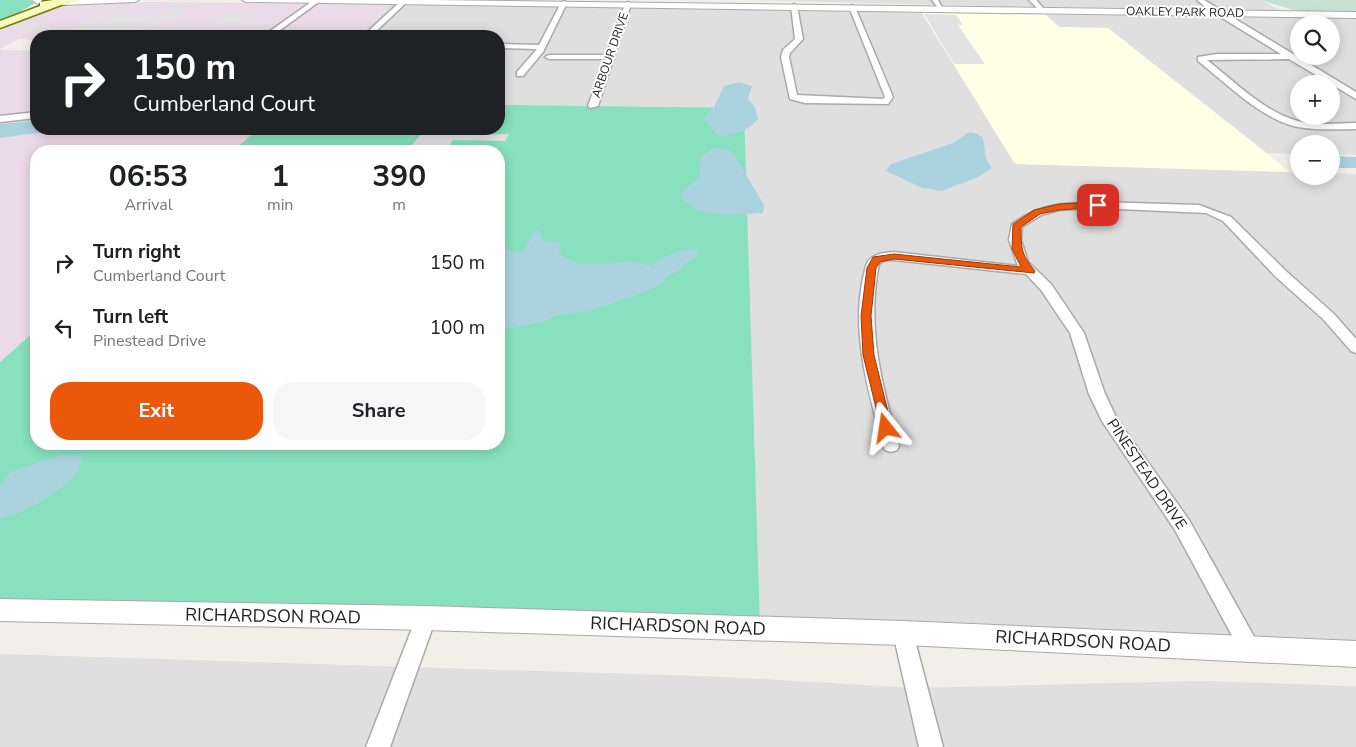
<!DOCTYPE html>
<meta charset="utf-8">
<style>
:root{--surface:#fff;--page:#f6f6f6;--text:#202124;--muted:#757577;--accent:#ea580c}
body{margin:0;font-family:"Nunito Sans",sans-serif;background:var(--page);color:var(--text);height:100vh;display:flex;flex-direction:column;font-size:19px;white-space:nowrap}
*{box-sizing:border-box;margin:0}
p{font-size:16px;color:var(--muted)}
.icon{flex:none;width:28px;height:28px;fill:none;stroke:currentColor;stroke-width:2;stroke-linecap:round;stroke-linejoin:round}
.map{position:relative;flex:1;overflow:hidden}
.panel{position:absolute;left:30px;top:145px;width:475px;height:305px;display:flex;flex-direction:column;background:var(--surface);border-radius:20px;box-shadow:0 2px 12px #0003}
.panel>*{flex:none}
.guide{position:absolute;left:30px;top:30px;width:475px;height:105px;border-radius:20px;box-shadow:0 2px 12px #0003;background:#202124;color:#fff;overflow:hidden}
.fabs{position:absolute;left:1290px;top:15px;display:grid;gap:10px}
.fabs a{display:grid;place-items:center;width:50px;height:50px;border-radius:50%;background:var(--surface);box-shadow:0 2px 12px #0003;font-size:25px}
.pin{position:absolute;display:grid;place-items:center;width:42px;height:42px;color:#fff;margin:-21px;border-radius:10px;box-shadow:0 2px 8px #0006}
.me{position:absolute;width:55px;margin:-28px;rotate:345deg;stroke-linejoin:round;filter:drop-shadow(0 0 4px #0008)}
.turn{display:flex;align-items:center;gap:18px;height:105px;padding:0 20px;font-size:22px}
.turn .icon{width:65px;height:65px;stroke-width:2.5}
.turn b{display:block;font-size:35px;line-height:42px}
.eta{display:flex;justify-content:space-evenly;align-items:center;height:85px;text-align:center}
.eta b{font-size:30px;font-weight:700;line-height:35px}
.action{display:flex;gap:10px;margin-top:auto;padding:10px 20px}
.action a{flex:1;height:58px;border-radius:20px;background:var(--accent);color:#fff;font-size:20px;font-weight:700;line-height:58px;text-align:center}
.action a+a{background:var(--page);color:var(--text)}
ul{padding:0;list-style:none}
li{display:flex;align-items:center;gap:15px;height:65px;padding:0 20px}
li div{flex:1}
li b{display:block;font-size:19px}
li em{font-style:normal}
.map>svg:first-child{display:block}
</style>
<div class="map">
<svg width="1356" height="747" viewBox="0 0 1356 747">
<rect width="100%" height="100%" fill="#f2efe9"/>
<path fill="#e0dfdf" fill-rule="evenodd" d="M757,0H1260L1280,10L992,6Z
M390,5L680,7L922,13L1015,164L1299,172V176H1331V173L1356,174V644L760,624L744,109L499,105V36H357Z
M1046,15L1353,17L1356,18V155L1331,154V144H1299V154L1267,153L1108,28L1059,27ZM1299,24H1331V56H1299ZM1299,84H1331V116H1299Z
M0,654L727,677L916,688L1200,681L1356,686V747H0Z"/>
<path fill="#ebdbe8" d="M150,2L390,5L357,36H36V40L19,39L0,49V31L48,9L74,5Z
M0,50L36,51V129H258L233,151H36V330L0,362Z"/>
<path fill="#ffffe5" d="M922,13L1046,15L1059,27L1108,28L1290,172L1015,164Z"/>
<path fill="#c6e0d4" d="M1260,0H1356V12H1300Z"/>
<path fill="#88e0be" d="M0,0H30L35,3L0,24Z
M499,105L744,108L760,624L0,606V362L36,330V444H499V151H233L258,129H499Z"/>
<path fill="#e2e2e2" d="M75,5L126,8L97,20L101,21L84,30L17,31L29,25H75L72,27L75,28L80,25L77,24L94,18L91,17L111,10H66Z
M176,6H189L182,9L186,10L174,17L164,19L169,20L160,24L153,25L157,26L142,35H136L147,36L124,35L140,26H145L148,24H144L158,16H163L165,14H162Z
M235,10H250L236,20L275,23L272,25L213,24Z
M124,14L136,15L134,17L155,15L151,18L145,19H149L129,30L84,32L112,16Z
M924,14L956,15L963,25H958L985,64H954Z
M421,134L450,135L509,134L505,141L453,140L449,147H443L441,151L408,150Z"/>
<path fill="#aad3df" d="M739,82L752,86L748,99L755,107L758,119C750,130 732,136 718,136L704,118L715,106L724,86Z
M36,121V129H66L0,138V124Z
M969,132C994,135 977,151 992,168L978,177L942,191L922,188L886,171L891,164L953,143Z
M713,148L732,151L764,205L763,213C736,214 697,221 680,195L699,177L700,158Z
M1331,156L1356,157V168H1331Z
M539,230L544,241L560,242L559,252C574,271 604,263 625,262C634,261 643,264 652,266L661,258L683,250L701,249C697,259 686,261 680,270L671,274L656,287L617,302L589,311L559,315L542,322L511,328L499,327V248C524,254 522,257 533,232Z
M61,455L82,456C81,460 80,467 78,471C66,489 21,515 0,519V487L10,472Z"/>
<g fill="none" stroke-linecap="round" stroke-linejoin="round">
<g stroke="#a9a9a9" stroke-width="3">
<path id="minor" d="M314,0L320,1L272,36H263Z
M402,0L408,1L371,36H363Z
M932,0H938L943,9H939Z
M1029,0H1036L1045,10L1040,11Z
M1197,0H1204L1356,92V99L1289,59L1207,60C1234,81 1264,112 1298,121C1316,126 1337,123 1356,123V129C1334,129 1311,131 1290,125C1256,114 1226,83 1198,61V57L1217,54H1281L1209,10Z
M564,1L567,3L543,52L523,76H517V72L537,49L499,48V44L539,45L561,3Z
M628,2L631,4L598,106L590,108L588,106L605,59H549L545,57L549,55H607L625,4Z
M794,4L797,6L803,39L790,53L789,57L797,95L883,99L885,97L849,7L852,5L855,7L893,97L888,104L805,103L790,99L781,57L783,50L795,39L791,6Z
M36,112V118L0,122V116Z
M1098,202L1199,205L1231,217L1286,271L1334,314L1356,339V353L1351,351L1324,320L1276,277L1223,221L1206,213L1098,208L1059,210L1041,215L1022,227L1021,240L1028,262L1051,284L1084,333L1105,394L1117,419L1189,520L1257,642L1261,649L1257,656L1250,659L1243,656L1175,530L1102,421L1089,394L1070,333L1041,290L1026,274L894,260H884L879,264C866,327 882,386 899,446L897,450L891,452L885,450L883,446C869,393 851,334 863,278C865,273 865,264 869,260C876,253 885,253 894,252L1018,266L1009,240L1012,224C1044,202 1061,204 1098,202Z
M426,609L433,611L436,618L390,747H366L416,618L419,611Z
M903,623L910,626L913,633L943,747H919L893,633L896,626Z"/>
</g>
<g stroke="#a9a9a9" stroke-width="2">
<path id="tertiary" d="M32,0H41L42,1L38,4Z
M66,0H139L135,2L63,5L62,3Z
M242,0H432L1356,12V18L246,2Z
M0,599L426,606L903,621L1356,641V667L903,645L426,630L0,621Z"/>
</g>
<g stroke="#707d05" stroke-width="3">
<path id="secondary" d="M53,0H82L61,5L0,28V21L40,6V2Z"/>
</g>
<use href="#minor" fill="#fff" fill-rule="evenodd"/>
<use href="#tertiary" fill="#fff" fill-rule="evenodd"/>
<use href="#secondary" fill="#f7fabf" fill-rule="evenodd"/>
</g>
<path fill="#ea580c" stroke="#983908" d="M1098,202L1102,203V207L1059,210L1040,214L1021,227C1021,248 1021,254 1035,271L1034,273L894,259L880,262L876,268L871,316L874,355L892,428L886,433L882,432L863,355L861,316L867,268L873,257L894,254L1021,267L1012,249L1013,224L1034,210L1059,204Z"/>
<g text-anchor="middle" stroke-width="4" stroke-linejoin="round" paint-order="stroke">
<g font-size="12" fill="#222" stroke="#fff">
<text transform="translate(1185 12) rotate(1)" y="4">OAKLEY PARK ROAD</text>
<text transform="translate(610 55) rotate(-71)" y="4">ARBOUR DRIVE</text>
</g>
<g font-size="15" fill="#222" stroke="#fff">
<text transform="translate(1147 474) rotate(56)" y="5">PINESTEAD DRIVE</text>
</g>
<g font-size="18" fill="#222" stroke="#fff">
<text transform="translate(273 616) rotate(1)" y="6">RICHARDSON ROAD</text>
<text transform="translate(678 626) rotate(2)" y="6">RICHARDSON ROAD</text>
<text transform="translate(1083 641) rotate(3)" y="6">RICHARDSON ROAD</text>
</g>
</g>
</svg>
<div class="fabs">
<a><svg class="icon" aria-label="search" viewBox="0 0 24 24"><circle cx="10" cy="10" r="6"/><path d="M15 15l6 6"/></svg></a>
<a>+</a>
<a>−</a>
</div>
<div class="pin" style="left:1098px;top:205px;background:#d93025"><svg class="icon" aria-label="arrive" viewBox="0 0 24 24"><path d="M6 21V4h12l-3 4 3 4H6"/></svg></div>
<svg class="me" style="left:886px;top:428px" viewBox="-20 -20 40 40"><path d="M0-17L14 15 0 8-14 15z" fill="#ea580c" stroke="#fff" stroke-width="4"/></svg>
<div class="guide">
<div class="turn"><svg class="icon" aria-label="right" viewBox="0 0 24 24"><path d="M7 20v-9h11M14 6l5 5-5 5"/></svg><div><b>150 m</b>Cumberland Court</div></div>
</div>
<section class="panel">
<div class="eta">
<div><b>06:53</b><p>Arrival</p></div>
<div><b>1</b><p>min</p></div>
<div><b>390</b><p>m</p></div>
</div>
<ul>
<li><svg class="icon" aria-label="right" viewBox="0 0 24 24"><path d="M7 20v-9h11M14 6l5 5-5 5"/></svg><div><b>Turn right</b><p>Cumberland Court</p></div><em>150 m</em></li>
<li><svg class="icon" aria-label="left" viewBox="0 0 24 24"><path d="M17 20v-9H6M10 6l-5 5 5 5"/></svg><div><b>Turn left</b><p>Pinestead Drive</p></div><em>100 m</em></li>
</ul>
<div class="action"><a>Exit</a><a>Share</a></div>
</section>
</div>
